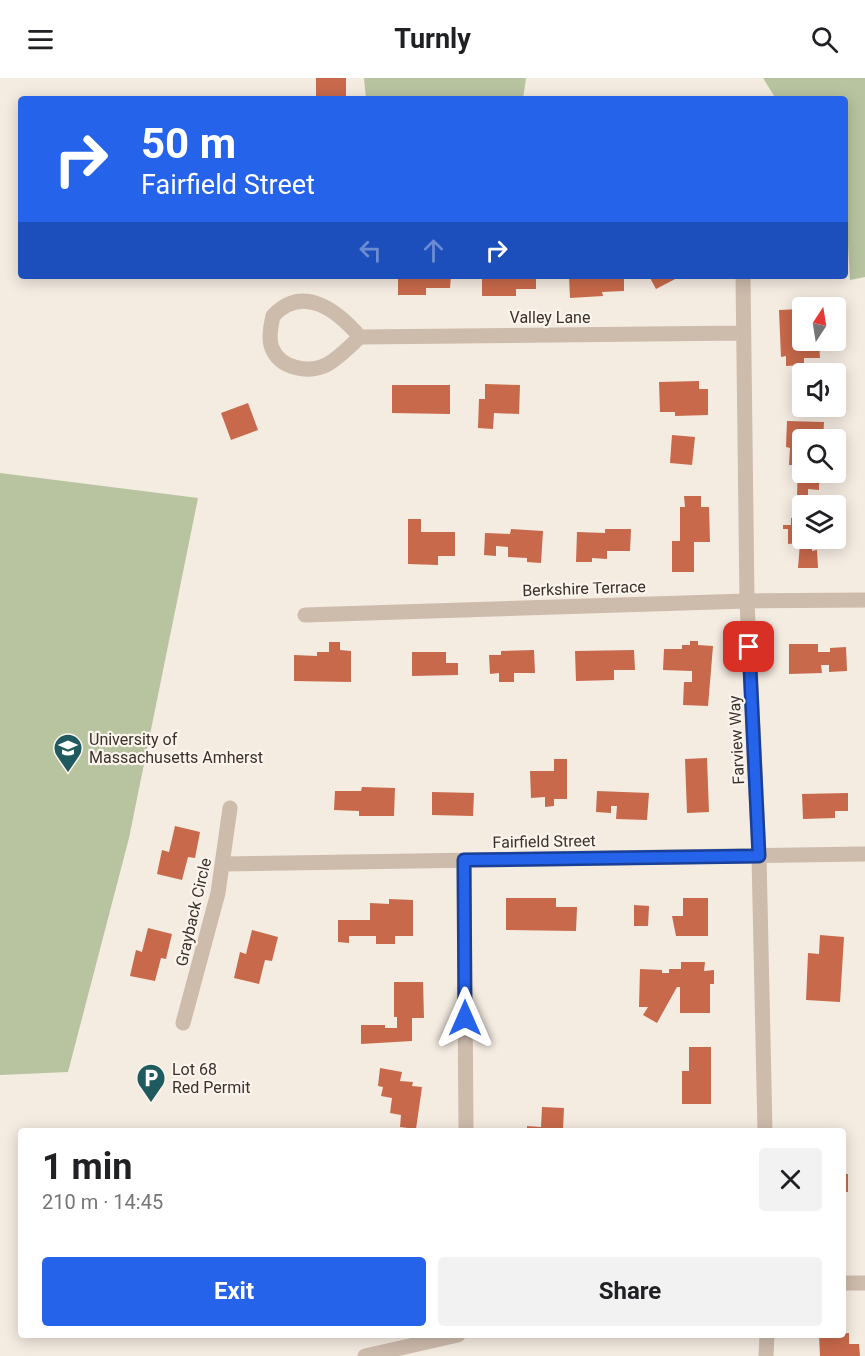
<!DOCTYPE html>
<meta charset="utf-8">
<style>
:root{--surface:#fff;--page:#f2f2f2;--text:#202124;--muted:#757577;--accent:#2563eb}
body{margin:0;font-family:Roboto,sans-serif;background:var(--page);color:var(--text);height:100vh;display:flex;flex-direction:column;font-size:22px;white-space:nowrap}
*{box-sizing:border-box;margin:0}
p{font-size:20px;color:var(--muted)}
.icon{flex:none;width:33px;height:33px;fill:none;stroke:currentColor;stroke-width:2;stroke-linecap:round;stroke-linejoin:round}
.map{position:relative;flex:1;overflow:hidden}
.side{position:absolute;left:18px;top:1050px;width:828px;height:210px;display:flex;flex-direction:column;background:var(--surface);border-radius:6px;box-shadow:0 3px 15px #0003}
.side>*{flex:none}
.banner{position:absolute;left:18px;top:18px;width:830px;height:183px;border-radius:6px;box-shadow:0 3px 15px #0003;background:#2563eb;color:#fff;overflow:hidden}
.needle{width:39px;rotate:12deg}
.tools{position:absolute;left:792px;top:219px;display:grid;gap:12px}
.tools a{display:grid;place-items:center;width:54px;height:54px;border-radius:6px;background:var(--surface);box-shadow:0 3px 15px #0003;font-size:30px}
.pin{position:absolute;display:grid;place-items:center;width:51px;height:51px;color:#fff;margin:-26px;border-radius:12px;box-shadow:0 3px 9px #0006}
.me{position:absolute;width:66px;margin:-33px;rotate:0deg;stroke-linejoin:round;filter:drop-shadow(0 0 4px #0008)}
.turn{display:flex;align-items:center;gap:21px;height:126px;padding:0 24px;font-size:27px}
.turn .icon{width:78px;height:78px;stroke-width:2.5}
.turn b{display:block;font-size:42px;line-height:51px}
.lanes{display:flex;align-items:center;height:57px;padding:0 24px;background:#0003;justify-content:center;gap:30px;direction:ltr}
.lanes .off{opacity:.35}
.round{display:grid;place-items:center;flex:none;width:63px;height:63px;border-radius:6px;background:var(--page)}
.head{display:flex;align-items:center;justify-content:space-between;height:102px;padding:0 24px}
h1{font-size:36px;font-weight:700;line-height:45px}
.button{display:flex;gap:12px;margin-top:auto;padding:12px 24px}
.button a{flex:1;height:69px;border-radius:6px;background:var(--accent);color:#fff;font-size:24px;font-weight:700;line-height:69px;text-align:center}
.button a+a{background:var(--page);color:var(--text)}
header{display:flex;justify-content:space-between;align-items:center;height:78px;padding:0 24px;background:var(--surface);font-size:27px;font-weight:700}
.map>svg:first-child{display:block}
</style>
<header><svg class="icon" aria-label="menu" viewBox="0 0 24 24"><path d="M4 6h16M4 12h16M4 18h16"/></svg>Turnly<svg class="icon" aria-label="search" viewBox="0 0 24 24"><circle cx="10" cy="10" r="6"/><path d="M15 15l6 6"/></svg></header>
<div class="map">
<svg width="865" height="1278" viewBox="0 0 865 1278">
<rect width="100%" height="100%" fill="#f4ebe1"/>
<path fill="#b8c4a0" d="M364,0H526L523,21H366Z
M763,0H865V199L850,202L844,96V21H776Z
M0,395L198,420L129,760L68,994L0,997Z"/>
<path fill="#c8694b" d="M316,0H346V21H316Z
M398,198H451L450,210H426V217H398Z
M482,198H536V211H516V218H482Z
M569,198H624V213L602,214L603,218L570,220Z
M649,198H681L656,211Z
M802,231V262H819L820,280H804V287L786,288V278L781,279L779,232Z
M699,303V311H708V337L675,338V334H660L659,304Z
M485,306L520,307L519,336L494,335L493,351L478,350L479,321H485Z
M392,307H450V336L392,335Z
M248,325L258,352L231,362L221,335Z
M787,343L824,344L823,362H802V394L819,396V412L808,411V417H797L798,387H789L790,370L786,369Z
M672,357L695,359L692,387L670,385Z
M684,418H701V429H709L710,464H694V494H672V463H680V429H685Z
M802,439V460H823V463H812V473L817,472L818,490H798L800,465L788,466V451H783V447H791V440Z
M408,441H421V454H455V478H438V487L408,486Z
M511,451L543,453L541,485L527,484V480L508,479V469L496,468V478L484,477L485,455L510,456Z
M605,451H631L630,473H607V481L592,480V484H576L577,454L605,455Z
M690,563H698V567L713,568L708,628L683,627L684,604H692V593L663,592L664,571H682V567H690Z
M329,564H340V572L351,573V604L294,603V577L317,578V574H329Z
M789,566H818V574H830V570L846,569L847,593L829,594V587H821L822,595L789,596Z
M534,572L535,595H514V604H499V595L490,596L489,577H501V573Z
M634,572L635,592H614V602L576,603L575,573Z
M412,574H446V585H458V597L412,598Z
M707,680L709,734L687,735L685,681Z
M554,681H567V721H554V728L545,729V719L531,720L530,693H554Z
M362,709L395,710L394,738H359V733L334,732L335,713H361Z
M597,713L649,715L647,742L616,741L617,728H611V735L596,734Z
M432,714L474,715L473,738L432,737Z
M848,715V733H835V740L803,741L802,716Z
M175,748L200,754L195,780L188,779L182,802L157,796L162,772L169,774Z
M506,820H556V829H577L576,853L506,852Z
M683,820H708V858H676L672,838H683Z
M389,821L413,822V858H395V866H376V858H349V865L338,864V842H370V825L389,826Z
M634,827L649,828L648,848H634Z
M148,850L172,856L166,881L161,880L155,903L130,898L136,872L142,874Z
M252,852L278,859L272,883L265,882L259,906L234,900L240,874L246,876Z
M820,857L844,859L840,924L806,922L808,875L819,876Z
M681,884H705L704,893L714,892V906H710V935H680V909H677L657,945L643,937L648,929H639L640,891L662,892V895H669V891H681Z
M394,904H423L424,940H412V963L361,966V947H385V950H397V939H394Z
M689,969H711V1026H682V993H689Z
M380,990L402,994L400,1003L413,1004L412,1008L422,1009L416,1051L400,1049L401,1037L390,1035L392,1020L381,1018L383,1009L378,1008Z
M542,1029L564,1030L563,1052L527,1053V1048L541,1049Z
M843,1096H848V1114H843Z
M849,1255V1266H859L860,1278H820L819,1257Z"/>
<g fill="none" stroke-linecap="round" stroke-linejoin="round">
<path stroke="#cdbbac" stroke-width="15" d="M743,198L747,523L759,778L765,1053
M360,259C350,268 340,279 328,286C310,296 280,291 272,270C268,261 271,247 273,238C303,206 337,232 360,259L742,255
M305,537L747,523L865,522
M464,782L466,1053
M224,786L865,776
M183,945L218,815L230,730
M843,1205H865
M365,1278L458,1257
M766,1278L767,1257"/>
</g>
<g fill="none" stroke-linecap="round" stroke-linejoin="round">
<g stroke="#184099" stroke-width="15">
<path id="route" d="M465,940L464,782L759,778L749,569"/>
</g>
<use href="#route" stroke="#2563eb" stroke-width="10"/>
</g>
<defs>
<g id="university-pin" transform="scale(1.5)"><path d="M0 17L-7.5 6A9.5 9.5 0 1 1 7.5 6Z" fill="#1f5a5e" stroke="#fbf5ee"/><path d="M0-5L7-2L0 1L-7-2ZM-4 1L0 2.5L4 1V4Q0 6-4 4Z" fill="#fff"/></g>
<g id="parking-pin" transform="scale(1.5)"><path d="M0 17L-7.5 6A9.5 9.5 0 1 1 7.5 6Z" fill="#1f5a5e" stroke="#fbf5ee"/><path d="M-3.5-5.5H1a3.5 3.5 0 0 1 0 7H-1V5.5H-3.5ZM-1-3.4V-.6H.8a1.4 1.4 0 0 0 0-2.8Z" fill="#fff"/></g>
</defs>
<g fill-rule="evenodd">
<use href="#university-pin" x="68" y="670"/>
<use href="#parking-pin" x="151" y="1000"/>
</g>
<g text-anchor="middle" stroke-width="4.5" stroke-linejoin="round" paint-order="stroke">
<g font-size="16" fill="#3b302b" stroke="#fbf5ee">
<text x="550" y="245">Valley Lane</text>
<text transform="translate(584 510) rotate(-2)" y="6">Berkshire Terrace</text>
<text transform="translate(736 662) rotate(-93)" y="6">Farview Way</text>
<text transform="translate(544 763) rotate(-1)" y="6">Fairfield Street</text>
<text transform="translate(193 834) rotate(-77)" y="6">Grayback Circle</text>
</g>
<g font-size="16" fill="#3b302b" stroke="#fbf5ee" text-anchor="start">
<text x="89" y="667">University of<tspan x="89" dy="18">Massachusetts Amherst</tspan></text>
<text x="172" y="997">Lot 68<tspan x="172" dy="18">Red Permit</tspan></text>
</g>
</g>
</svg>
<div class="tools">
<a><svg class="needle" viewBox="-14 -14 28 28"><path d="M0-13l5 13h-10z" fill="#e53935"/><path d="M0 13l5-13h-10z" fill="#757577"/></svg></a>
<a><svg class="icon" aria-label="sound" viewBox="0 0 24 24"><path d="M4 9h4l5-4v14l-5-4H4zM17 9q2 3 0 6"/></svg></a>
<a><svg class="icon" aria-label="search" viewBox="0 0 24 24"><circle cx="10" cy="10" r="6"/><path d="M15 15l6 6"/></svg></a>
<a><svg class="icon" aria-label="layers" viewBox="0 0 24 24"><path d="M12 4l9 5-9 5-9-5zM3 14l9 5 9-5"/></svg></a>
</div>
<div class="pin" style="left:749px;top:569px;background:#d93025"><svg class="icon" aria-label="arrive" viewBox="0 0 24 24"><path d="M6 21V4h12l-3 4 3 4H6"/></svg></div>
<svg class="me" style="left:465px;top:940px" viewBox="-20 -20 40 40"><path d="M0-17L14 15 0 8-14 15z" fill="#2563eb" stroke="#fff" stroke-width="4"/></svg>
<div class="banner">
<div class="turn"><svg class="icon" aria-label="right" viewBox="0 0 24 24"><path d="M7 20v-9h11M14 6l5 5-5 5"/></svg><div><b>50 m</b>Fairfield Street</div></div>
<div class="lanes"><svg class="icon off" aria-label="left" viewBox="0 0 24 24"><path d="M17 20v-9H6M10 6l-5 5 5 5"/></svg><svg class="icon off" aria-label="ahead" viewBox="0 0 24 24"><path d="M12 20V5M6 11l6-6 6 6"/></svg><svg class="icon" aria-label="right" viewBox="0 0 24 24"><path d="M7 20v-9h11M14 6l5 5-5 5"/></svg></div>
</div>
<section class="side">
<div class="head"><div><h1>1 min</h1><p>210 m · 14:45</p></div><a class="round"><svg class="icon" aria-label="close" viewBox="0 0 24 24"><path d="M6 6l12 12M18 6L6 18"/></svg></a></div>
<div class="button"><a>Exit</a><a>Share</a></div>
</section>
</div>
